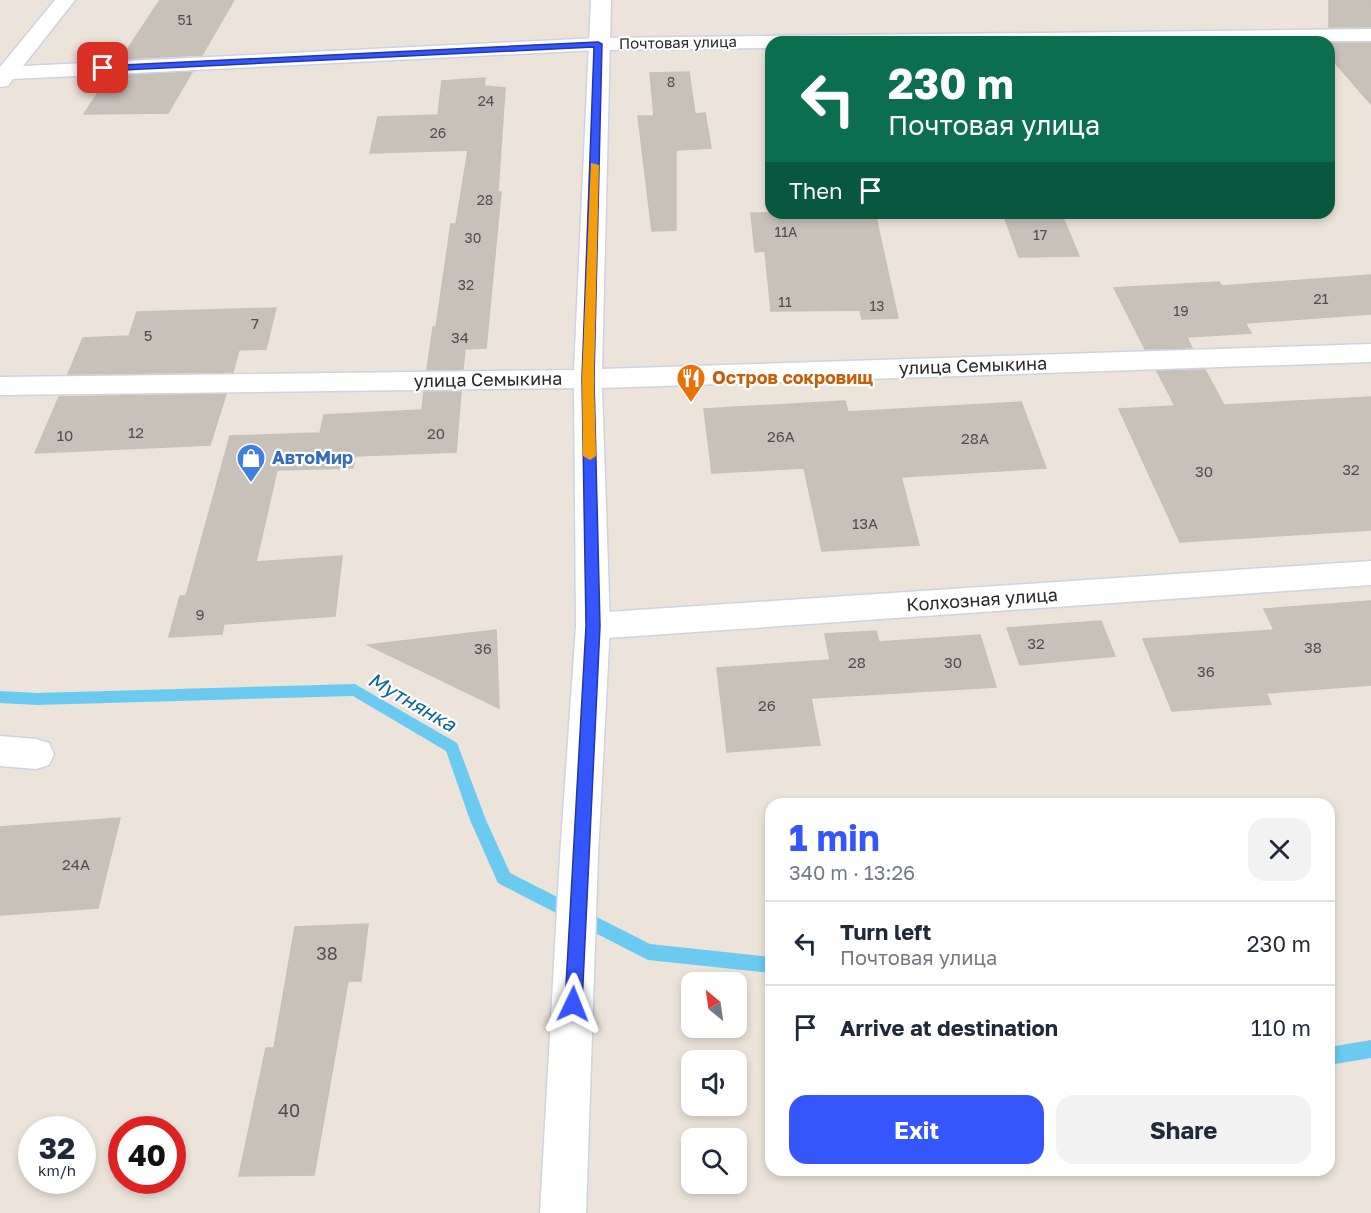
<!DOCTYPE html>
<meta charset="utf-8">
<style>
:root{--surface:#fff;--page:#f2f2f3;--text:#1f2937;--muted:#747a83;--line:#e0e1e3;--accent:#3556fd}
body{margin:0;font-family:"Golos Text",sans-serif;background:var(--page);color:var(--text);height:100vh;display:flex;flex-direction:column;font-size:22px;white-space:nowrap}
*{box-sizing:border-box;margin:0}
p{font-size:20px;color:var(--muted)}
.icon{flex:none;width:33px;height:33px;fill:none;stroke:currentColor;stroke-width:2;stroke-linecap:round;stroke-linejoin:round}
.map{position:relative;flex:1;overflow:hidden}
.side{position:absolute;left:765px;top:798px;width:570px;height:378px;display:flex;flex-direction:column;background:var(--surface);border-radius:18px;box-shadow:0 3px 9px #0003}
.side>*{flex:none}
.guide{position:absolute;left:765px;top:36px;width:570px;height:183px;border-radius:18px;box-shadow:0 3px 9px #0003;background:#0b6e4f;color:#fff;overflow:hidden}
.needle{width:39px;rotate:331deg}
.tools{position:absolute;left:681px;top:972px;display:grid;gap:12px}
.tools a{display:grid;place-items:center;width:66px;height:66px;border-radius:12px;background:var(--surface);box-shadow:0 3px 9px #0003;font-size:30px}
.speed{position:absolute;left:18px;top:1116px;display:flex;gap:12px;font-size:30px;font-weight:700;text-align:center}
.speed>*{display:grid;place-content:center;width:78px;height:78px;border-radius:50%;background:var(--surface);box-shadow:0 3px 9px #0003;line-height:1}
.speed small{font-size:15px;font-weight:400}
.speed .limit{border:9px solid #d22;background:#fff;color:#111}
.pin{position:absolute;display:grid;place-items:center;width:51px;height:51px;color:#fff;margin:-26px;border-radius:12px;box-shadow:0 3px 9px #0006}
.me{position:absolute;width:66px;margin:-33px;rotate:2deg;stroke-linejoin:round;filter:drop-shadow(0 0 4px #0008)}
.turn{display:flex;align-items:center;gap:21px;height:126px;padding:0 24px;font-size:27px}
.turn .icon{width:78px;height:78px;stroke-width:2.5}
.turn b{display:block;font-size:42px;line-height:51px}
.then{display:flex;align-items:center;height:57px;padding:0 24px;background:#0003;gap:12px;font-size:22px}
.round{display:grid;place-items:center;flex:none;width:63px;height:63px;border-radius:18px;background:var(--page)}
.headline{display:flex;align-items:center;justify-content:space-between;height:102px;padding:0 24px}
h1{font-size:36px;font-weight:700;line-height:45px;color:var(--accent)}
.action{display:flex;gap:12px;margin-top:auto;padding:12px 24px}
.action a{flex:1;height:69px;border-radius:18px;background:var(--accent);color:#fff;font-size:24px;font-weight:700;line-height:69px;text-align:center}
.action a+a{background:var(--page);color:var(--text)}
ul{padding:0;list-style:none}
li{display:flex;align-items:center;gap:18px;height:84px;padding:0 24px;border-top:2px solid var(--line)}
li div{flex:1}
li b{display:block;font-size:22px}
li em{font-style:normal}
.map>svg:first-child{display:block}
</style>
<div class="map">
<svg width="1371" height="1213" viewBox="0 0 1371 1213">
<rect width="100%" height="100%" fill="#ece4da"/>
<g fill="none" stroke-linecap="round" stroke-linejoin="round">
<path fill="#6acaf0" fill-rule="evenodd" d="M355,684L457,743L486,820L510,873L650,944L771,957V973L648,960L498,883L470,820L446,751L353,696L37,705L0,703V691L37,693Z
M1371,1040V1058L1329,1065V1047Z"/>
</g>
<path fill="#c7c1ba" stroke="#c7c0b4" stroke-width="1.5" d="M160,0H234L202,55L121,59Z
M1329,0H1371V27H1329Z
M1329,43H1371V104L1329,56Z
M192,72L168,113L84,114L109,76Z
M689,72L695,114L705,113L711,148L676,150V230L652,231L638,116H654L650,73Z
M485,78L484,86L505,88L498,192H501L486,348L465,349L463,369L427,370L433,327H436L451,224H456L468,150L370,153L378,117L438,115L442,81Z
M751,213H875L898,318L862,319L860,310L771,311L765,251L755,252Z
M1003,213H1061L1079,256L1019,257Z
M1371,275V314L1245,323L1251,333L1187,337L1192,348L1145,349L1114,288L1219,282L1222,286Z
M276,308L266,349L239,350L233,372L68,374L83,338L129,336L137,312Z
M1205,370L1224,405L1371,397V530L1180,542L1119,409L1175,406L1157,371Z
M424,392H461L456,452L355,456L353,468L277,470L256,562L342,556L335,616L224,624L222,634L169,637L180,596H186L230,436L320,433L324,415L422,410Z
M226,394L210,445L35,453L59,397Z
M845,401L848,412L1021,402L1046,468L901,477L919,545L822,551L804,468L712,473L704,409Z
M1371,601V685L1266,693L1271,704L1172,711L1143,639L1274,630L1264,609Z
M1101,621L1115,656L1020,665L1007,628Z
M496,630L499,708L368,645Z
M876,631L879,642L980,635L996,687L811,698L820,745L727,752L717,668L830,660L825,634Z
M120,818L98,908L0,915V827Z
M368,924L361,981H348L314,1175L239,1176L266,1048H274L295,927Z"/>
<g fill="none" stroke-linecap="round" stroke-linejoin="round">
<g stroke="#cfd2e2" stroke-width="3">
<path id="street" d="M55,0H75L23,66L598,38L1371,29V41L771,42V48L598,50L13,79L8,86L0,87V67Z
M1371,561V585L593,639L581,635L576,626L581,617L593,613Z
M0,736L36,739L49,743L54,754L49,765L36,769L0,766Z"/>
</g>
<g stroke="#cfd2e2" stroke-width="3">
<path id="secondary" d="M591,0H611L602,369L1371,344V362L602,388L610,626L598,856L586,1213H540L560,856L576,626L574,388L0,395V377L574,370Z"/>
</g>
<use href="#street" fill="#fff" fill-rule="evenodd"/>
<use href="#secondary" fill="#fff" fill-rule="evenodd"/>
</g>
<path fill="#3556fd" stroke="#2238a4" stroke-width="1.5" d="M598,42L602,44L594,379L600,626L582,1004L580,1010L573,1013L567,1010L565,1004L586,626L582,379L594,47L103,71L99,68L103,66Z"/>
<path fill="#f59e0b" d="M591,163L599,165L594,379L596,456L590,460L583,456L582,379Z"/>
<defs>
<g id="restaurant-pin" transform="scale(1.5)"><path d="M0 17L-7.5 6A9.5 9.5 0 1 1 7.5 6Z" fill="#e8710a" stroke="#fff"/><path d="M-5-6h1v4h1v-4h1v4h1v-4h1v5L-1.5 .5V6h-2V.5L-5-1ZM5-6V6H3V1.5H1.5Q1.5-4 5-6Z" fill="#fff"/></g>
<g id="shop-pin" transform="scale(1.5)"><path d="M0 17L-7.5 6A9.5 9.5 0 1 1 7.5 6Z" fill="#3f7fe0" stroke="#fff"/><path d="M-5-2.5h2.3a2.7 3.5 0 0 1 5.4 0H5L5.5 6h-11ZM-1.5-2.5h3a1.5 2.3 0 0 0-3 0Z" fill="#fff"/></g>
</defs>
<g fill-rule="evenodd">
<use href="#restaurant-pin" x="691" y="378"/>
<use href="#shop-pin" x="251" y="458"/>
</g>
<g text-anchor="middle" stroke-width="4.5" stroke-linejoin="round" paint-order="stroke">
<g font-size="14" fill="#504f4d">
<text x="185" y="25">51</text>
<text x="671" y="87">8</text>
<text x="486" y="106">24</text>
<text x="438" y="138">26</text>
<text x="485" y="205">28</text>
<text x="786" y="237">11А</text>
<text x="1040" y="240">17</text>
<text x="473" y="243">30</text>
<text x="466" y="290">32</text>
<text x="1321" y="304">21</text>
<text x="785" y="307">11</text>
<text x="877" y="311">13</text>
<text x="1181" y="316">19</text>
</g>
<g font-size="15" fill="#292929" stroke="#fff">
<text transform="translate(678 43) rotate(-1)" y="5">Почтовая улица</text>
</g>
<g font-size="15" fill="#504f4d">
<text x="255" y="329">7</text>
<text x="148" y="341">5</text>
<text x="460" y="343">34</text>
<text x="136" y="438">12</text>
<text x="436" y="439">20</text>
<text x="65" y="441">10</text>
<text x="781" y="442">26А</text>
<text x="975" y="444">28А</text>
<text x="1351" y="475">32</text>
<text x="1204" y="477">30</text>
<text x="865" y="529">13А</text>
<text x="200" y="620">9</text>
<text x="1036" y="649">32</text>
<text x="1313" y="653">38</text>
<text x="483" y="654">36</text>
<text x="857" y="668">28</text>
<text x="953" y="668">30</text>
<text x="1206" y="677">36</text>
<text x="767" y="711">26</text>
<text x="76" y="870">24А</text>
</g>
<g font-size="18" fill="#292929" stroke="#fff">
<text transform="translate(973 366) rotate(-2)" y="6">улица Семыкина</text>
<text transform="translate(488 380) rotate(-1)" y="6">улица Семыкина</text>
<text transform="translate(982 600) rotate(-4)" y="6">Колхозная улица</text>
</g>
<g font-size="18" font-weight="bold" fill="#c56008" stroke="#fff" text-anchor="start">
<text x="712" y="384">Остров сокровищ</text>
</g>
<g font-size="18" font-weight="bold" fill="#366cbe" stroke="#fff" text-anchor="start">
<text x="272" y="464">АвтоМир</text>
</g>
<g font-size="18" fill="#504f4d">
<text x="327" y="960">38</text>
<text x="289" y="1117">40</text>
</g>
<g font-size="20" font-style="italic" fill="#0b669b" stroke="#fff">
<text transform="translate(412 702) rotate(30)" y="7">Мутнянка</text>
</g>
</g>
</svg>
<div class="tools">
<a><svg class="needle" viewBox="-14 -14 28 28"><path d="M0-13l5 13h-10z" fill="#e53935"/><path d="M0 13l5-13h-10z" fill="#747a83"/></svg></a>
<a><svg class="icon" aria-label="sound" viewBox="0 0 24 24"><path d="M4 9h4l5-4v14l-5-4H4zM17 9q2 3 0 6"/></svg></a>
<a><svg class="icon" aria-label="search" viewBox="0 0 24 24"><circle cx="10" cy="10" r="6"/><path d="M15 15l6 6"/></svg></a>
</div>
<div class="speed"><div>32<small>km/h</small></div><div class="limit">40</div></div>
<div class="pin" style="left:103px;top:68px;background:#d93025"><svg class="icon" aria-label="arrive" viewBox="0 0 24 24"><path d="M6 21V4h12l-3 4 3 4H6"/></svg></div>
<svg class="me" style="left:573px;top:1004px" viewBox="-20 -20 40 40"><path d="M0-17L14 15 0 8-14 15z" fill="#3556fd" stroke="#fff" stroke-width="4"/></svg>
<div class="guide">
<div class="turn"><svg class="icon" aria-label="left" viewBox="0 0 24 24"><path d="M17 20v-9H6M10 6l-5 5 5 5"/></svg><div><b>230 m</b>Почтовая улица</div></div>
<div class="then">Then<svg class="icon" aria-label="arrive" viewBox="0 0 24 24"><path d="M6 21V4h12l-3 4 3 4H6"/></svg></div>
</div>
<section class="side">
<div class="headline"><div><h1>1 min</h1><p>340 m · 13:26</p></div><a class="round"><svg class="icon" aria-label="close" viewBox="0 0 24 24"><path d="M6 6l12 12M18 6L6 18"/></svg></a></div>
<ul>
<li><svg class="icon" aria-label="left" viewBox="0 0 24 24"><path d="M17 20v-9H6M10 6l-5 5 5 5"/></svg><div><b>Turn left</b><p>Почтовая улица</p></div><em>230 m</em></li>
<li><svg class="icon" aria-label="arrive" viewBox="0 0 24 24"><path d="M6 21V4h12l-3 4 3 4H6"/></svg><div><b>Arrive at destination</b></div><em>110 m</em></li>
</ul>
<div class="action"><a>Exit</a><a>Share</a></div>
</section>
</div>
